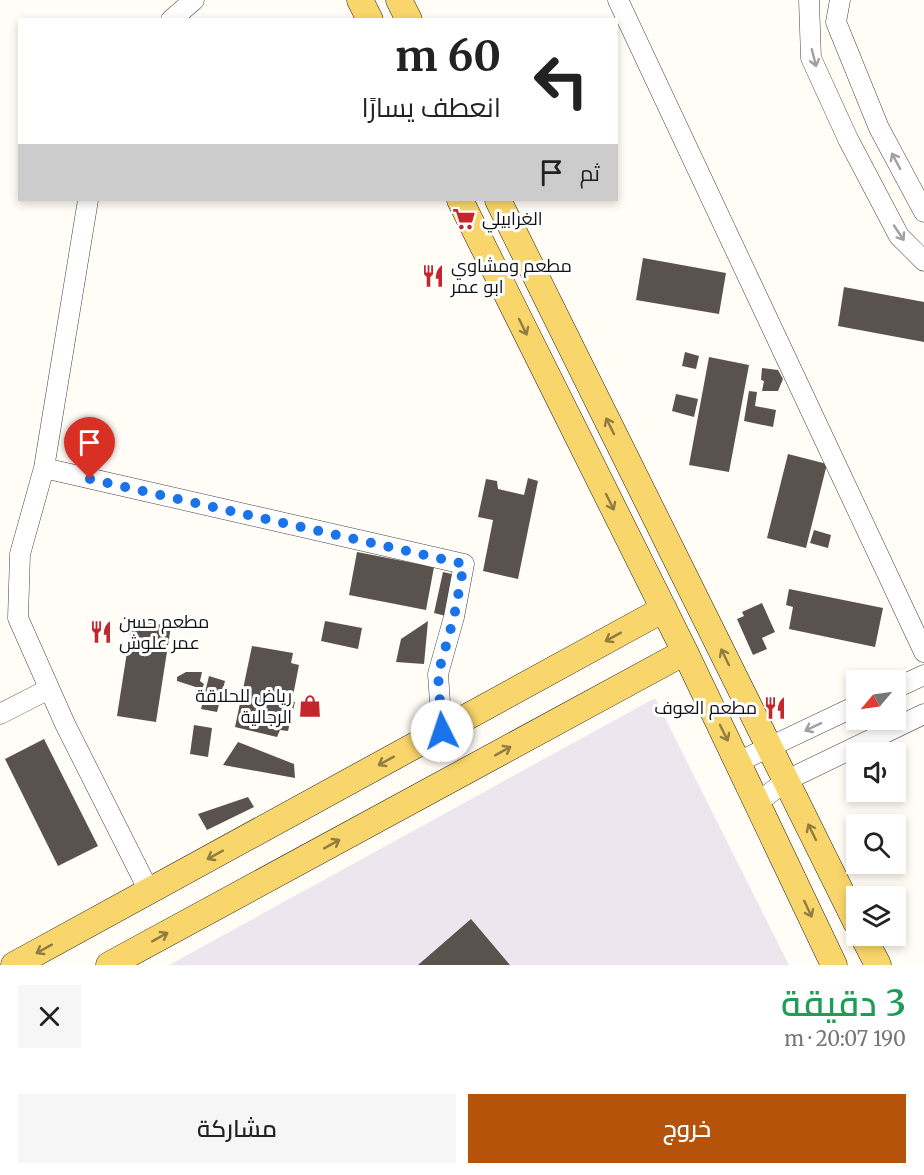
<!DOCTYPE html>
<html lang="ar">
<meta charset="utf-8">
<style>
:root{--surface:#fff;--page:#f6f6f6;--text:#222;--muted:#767676;--accent:#b45309}
body{margin:0;font-family:Merriweather,Cairo,serif;background:var(--page);color:var(--text);direction:rtl;height:100vh;display:flex;flex-direction:column;font-size:22px;white-space:nowrap}
*{box-sizing:border-box;margin:0}
p{font-size:20px;color:var(--muted)}
.icon{flex:none;width:33px;height:33px;fill:none;stroke:currentColor;stroke-width:2;stroke-linecap:round;stroke-linejoin:round}
.map{position:relative;height:965px;overflow:hidden;direction:ltr}
.drawer{display:flex;flex-direction:column;background:var(--surface);flex:1}
.drawer>*{flex:none}
.top-card{position:absolute;left:18px;top:18px;width:600px;height:183px;border-radius:0px;box-shadow:0 3px 9px #0003;direction:rtl;background:#fff;color:var(--text);overflow:hidden}
.needle{width:39px;rotate:241deg}
.tools{position:absolute;left:846px;top:670px;display:grid;gap:12px}
.tools a{display:grid;place-items:center;width:60px;height:60px;border-radius:0px;background:var(--surface);box-shadow:0 3px 9px #0003;font-size:30px}
.pin{position:absolute;display:grid;place-items:center;width:51px;height:51px;color:#fff;margin:-62px -26px;border-radius:50% 50% 50% 0;rotate:-45deg;box-shadow:0 0 6px #0007}
.pin .icon{rotate:45deg}
.me{position:absolute;width:66px;margin:-33px;rotate:356deg;stroke-linejoin:round;filter:drop-shadow(0 0 4px #0008)}
.turn{display:flex;align-items:center;gap:21px;height:126px;padding:0 18px;font-size:27px}
.turn .icon{width:78px;height:78px;stroke-width:2.5}
.turn b{display:block;font-size:42px;line-height:51px}
.then{display:flex;align-items:center;height:57px;padding:0 18px;background:#0003;gap:12px;font-size:22px}
.round{display:grid;place-items:center;flex:none;width:63px;height:63px;border-radius:0px;background:var(--page)}
.overview{display:flex;align-items:center;justify-content:space-between;height:102px;padding:0 18px}
h1{font-size:36px;font-weight:600;line-height:45px;color:#1e9e55}
.action{display:flex;gap:12px;margin-top:auto;padding:12px 18px}
.action a{flex:1;height:69px;border-radius:0px;background:var(--accent);color:#fff;font-size:24px;font-weight:600;line-height:69px;text-align:center}
.action a+a{background:var(--page);color:var(--text)}
.map>svg:first-child{display:block}
</style>
<div class="map">
<svg width="924" height="965" viewBox="0 0 924 965">
<rect width="100%" height="100%" fill="#fffdf5"/>
<path fill="#eee6ef" d="M655,698L789,965H169Z"/>
<path fill="#5a524d" d="M643,258L726,273L719,314L636,300Z
M844,287L924,302V342L838,326Z
M685,352L699,356L696,369L682,366Z
M709,357L749,365L729,472L689,465Z
M762,368L778,370L783,379L778,391H762L764,381L761,380Z
M749,391L757,392L755,406L776,410L773,427L744,421Z
M676,394L698,399L694,417L672,411Z
M788,454L827,464L806,548L767,538Z
M528,478L538,481L518,579L483,571L493,520L478,517L486,479L497,481L498,489L524,495Z
M814,530L831,535L828,548L810,543Z
M357,552L434,567L426,610L349,595Z
M443,572L456,575L446,616L434,613Z
M789,589L883,608L875,647L789,629L793,607L786,605Z
M762,603L775,632L762,638L767,649L753,655L737,619L744,616L742,612Z
M132,620L171,626L156,722L117,716Z
M325,621L362,628L358,649L321,641Z
M428,621L424,664L396,662L401,639Z
M252,646L293,653L291,663L299,665L292,701L295,702L288,731L280,730L277,737L235,727Z
M186,672H202L200,681L204,684L202,689L177,681V677Z
M209,676L225,681L217,712L201,709Z
M194,725L212,728L208,757L190,754Z
M44,739L98,846L58,866L5,759Z
M238,742L294,764L295,778L223,765Z
M248,797L254,807L207,830L198,814Z
M471,919L510,965H418Z"/>
<g fill="none" stroke-linecap="round" stroke-linejoin="round">
<g stroke="#444" stroke-width="21">
<path id="minor" d="M618,0L924,652
M809,0L811,58L848,139L899,236L924,261
M840,0L836,22L879,128L924,212
M171,20L194,0
M88,200L44,468L20,554L18,618L65,724L149,891
M44,468L464,564L454,617L438,674L442,731
M896,688L924,675
M0,714L49,689
M738,762L856,706
M757,803L787,780L924,714"/>
</g>
<g stroke="#222" stroke-width="27">
<path id="major" d="M360,0L370,20
M399,0L409,20
M460,200L685,652L834,965
M498,200L856,922
M863,936L878,965
M14,965L664,609
M109,965L685,652"/>
</g>
<use href="#minor" stroke="#fff" stroke-width="20"/>
<use href="#major" stroke="#f9d66b" stroke-width="26"/>
</g>
<defs><path id="oneway-shaft" d="M-6 0H5M1.5-3L5.5 0L1.5 3" fill="none" stroke-width="1.6" stroke-linecap="round" stroke-linejoin="round" transform="scale(1.5)"/></defs>
<g stroke="#a0a0a0">
<use href="#oneway-shaft" transform="translate(814 58) rotate(76)"/>
<use href="#oneway-shaft" transform="translate(896 161) rotate(-118)"/>
<use href="#oneway-shaft" transform="translate(899 233) rotate(56)"/>
<use href="#oneway-shaft" transform="translate(813 727) rotate(155)"/>
</g>
<g stroke="#917d42">
<use href="#oneway-shaft" transform="translate(523 327) rotate(64)"/>
<use href="#oneway-shaft" transform="translate(610 426) rotate(-116)"/>
<use href="#oneway-shaft" transform="translate(610 502) rotate(64)"/>
<use href="#oneway-shaft" transform="translate(613 637) rotate(151)"/>
<use href="#oneway-shaft" transform="translate(725 657) rotate(-116)"/>
<use href="#oneway-shaft" transform="translate(724 733) rotate(64)"/>
<use href="#oneway-shaft" transform="translate(503 751) rotate(-29)"/>
<use href="#oneway-shaft" transform="translate(386 761) rotate(151)"/>
<use href="#oneway-shaft" transform="translate(812 832) rotate(-116)"/>
<use href="#oneway-shaft" transform="translate(332 844) rotate(-29)"/>
<use href="#oneway-shaft" transform="translate(215 855) rotate(151)"/>
<use href="#oneway-shaft" transform="translate(808 909) rotate(65)"/>
<use href="#oneway-shaft" transform="translate(160 937) rotate(-29)"/>
<use href="#oneway-shaft" transform="translate(44 949) rotate(151)"/>
</g>
<g fill="none" stroke-linecap="round" stroke-linejoin="round">
<path stroke="#1a73e8" stroke-width="10" stroke-dasharray="0 18" d="M90,479L464,564L454,617L438,674L442,731"/>
</g>
<defs>
<g id="supermarket-bare" transform="scale(1.8)"><path d="M-6-5.5h2.5l.6 2H6L4.5 2H-2.5L-4.4-4H-6ZM-1.5 3.2a1.3 1.3 0 1 0 .1 0ZM3 3.2a1.3 1.3 0 1 0 .1 0Z" fill="#c4262e" stroke="#fff" stroke-width="2.5" paint-order="stroke"/></g>
<g id="restaurant-bare" transform="scale(1.8)"><path d="M-5-6h1v4h1v-4h1v4h1v-4h1v5L-1.5 .5V6h-2V.5L-5-1ZM5-6V6H3V1.5H1.5Q1.5-4 5-6Z" fill="#c4262e" stroke="#fff" stroke-width="2.5" paint-order="stroke"/></g>
<g id="shop-bare" transform="scale(1.8)"><path d="M-5-2.5h2.3a2.7 3.5 0 0 1 5.4 0H5L5.5 6h-11ZM-1.5-2.5h3a1.5 2.3 0 0 0-3 0Z" fill="#c4262e" stroke="#fff" stroke-width="2.5" paint-order="stroke"/></g>
</defs>
<g fill-rule="evenodd">
<use href="#supermarket-bare" x="464" y="219"/>
<use href="#restaurant-bare" x="433" y="276"/>
<use href="#restaurant-bare" x="101" y="632"/>
<use href="#shop-bare" x="310" y="706"/>
<use href="#restaurant-bare" x="775" y="708"/>
</g>
<g text-anchor="middle" stroke-width="6" stroke-linejoin="round" paint-order="stroke">
<g font-size="18" fill="#111" stroke="#fff" text-anchor="start">
<text x="482" y="225">الغرابيلي</text>
<text x="451" y="272">مطعم ومشاوي<tspan x="451" dy="21">ابو عمر</tspan></text>
<text x="119" y="628">مطعم حسن<tspan x="119" dy="21">عمر علوش</tspan></text>
<text x="292" y="702" text-anchor="end">رياض للحلاقة<tspan x="292" dy="21">الرجالية</tspan></text>
<text x="757" y="714" text-anchor="end">مطعم العوف</text>
</g>
</g>
</svg>
<div class="tools">
<a><svg class="needle" viewBox="-14 -14 28 28"><path d="M0-13l5 13h-10z" fill="#e53935"/><path d="M0 13l5-13h-10z" fill="#767676"/></svg></a>
<a><svg class="icon" aria-label="sound" viewBox="0 0 24 24"><path d="M4 9h4l5-4v14l-5-4H4zM17 9q2 3 0 6"/></svg></a>
<a><svg class="icon" aria-label="search" viewBox="0 0 24 24"><circle cx="10" cy="10" r="6"/><path d="M15 15l6 6"/></svg></a>
<a><svg class="icon" aria-label="layers" viewBox="0 0 24 24"><path d="M12 4l9 5-9 5-9-5zM3 14l9 5 9-5"/></svg></a>
</div>
<div class="pin" style="left:90px;top:479px;background:#d93025"><svg class="icon" aria-label="arrive" viewBox="0 0 24 24"><path d="M6 21V4h12l-3 4 3 4H6"/></svg></div>
<svg class="me" style="left:442px;top:731px" viewBox="-20 -20 40 40"><circle r="19" fill="#fff"/><path d="M0-13L10 11 0 6-10 11z" fill="#1a73e8"/></svg>
<div class="top-card">
<div class="turn"><svg class="icon" aria-label="left" viewBox="0 0 24 24"><path d="M17 20v-9H6M10 6l-5 5 5 5"/></svg><div><b>60 m</b>انعطف يسارًا</div></div>
<div class="then">ثم<svg class="icon" aria-label="arrive" viewBox="0 0 24 24"><path d="M6 21V4h12l-3 4 3 4H6"/></svg></div>
</div>
</div>
<section class="drawer">
<div class="overview"><div><h1>3 دقيقة</h1><p>190 m · 20:07</p></div><a class="round"><svg class="icon" aria-label="close" viewBox="0 0 24 24"><path d="M6 6l12 12M18 6L6 18"/></svg></a></div>
<div class="action"><a>خروج</a><a>مشاركة</a></div>
</section>
